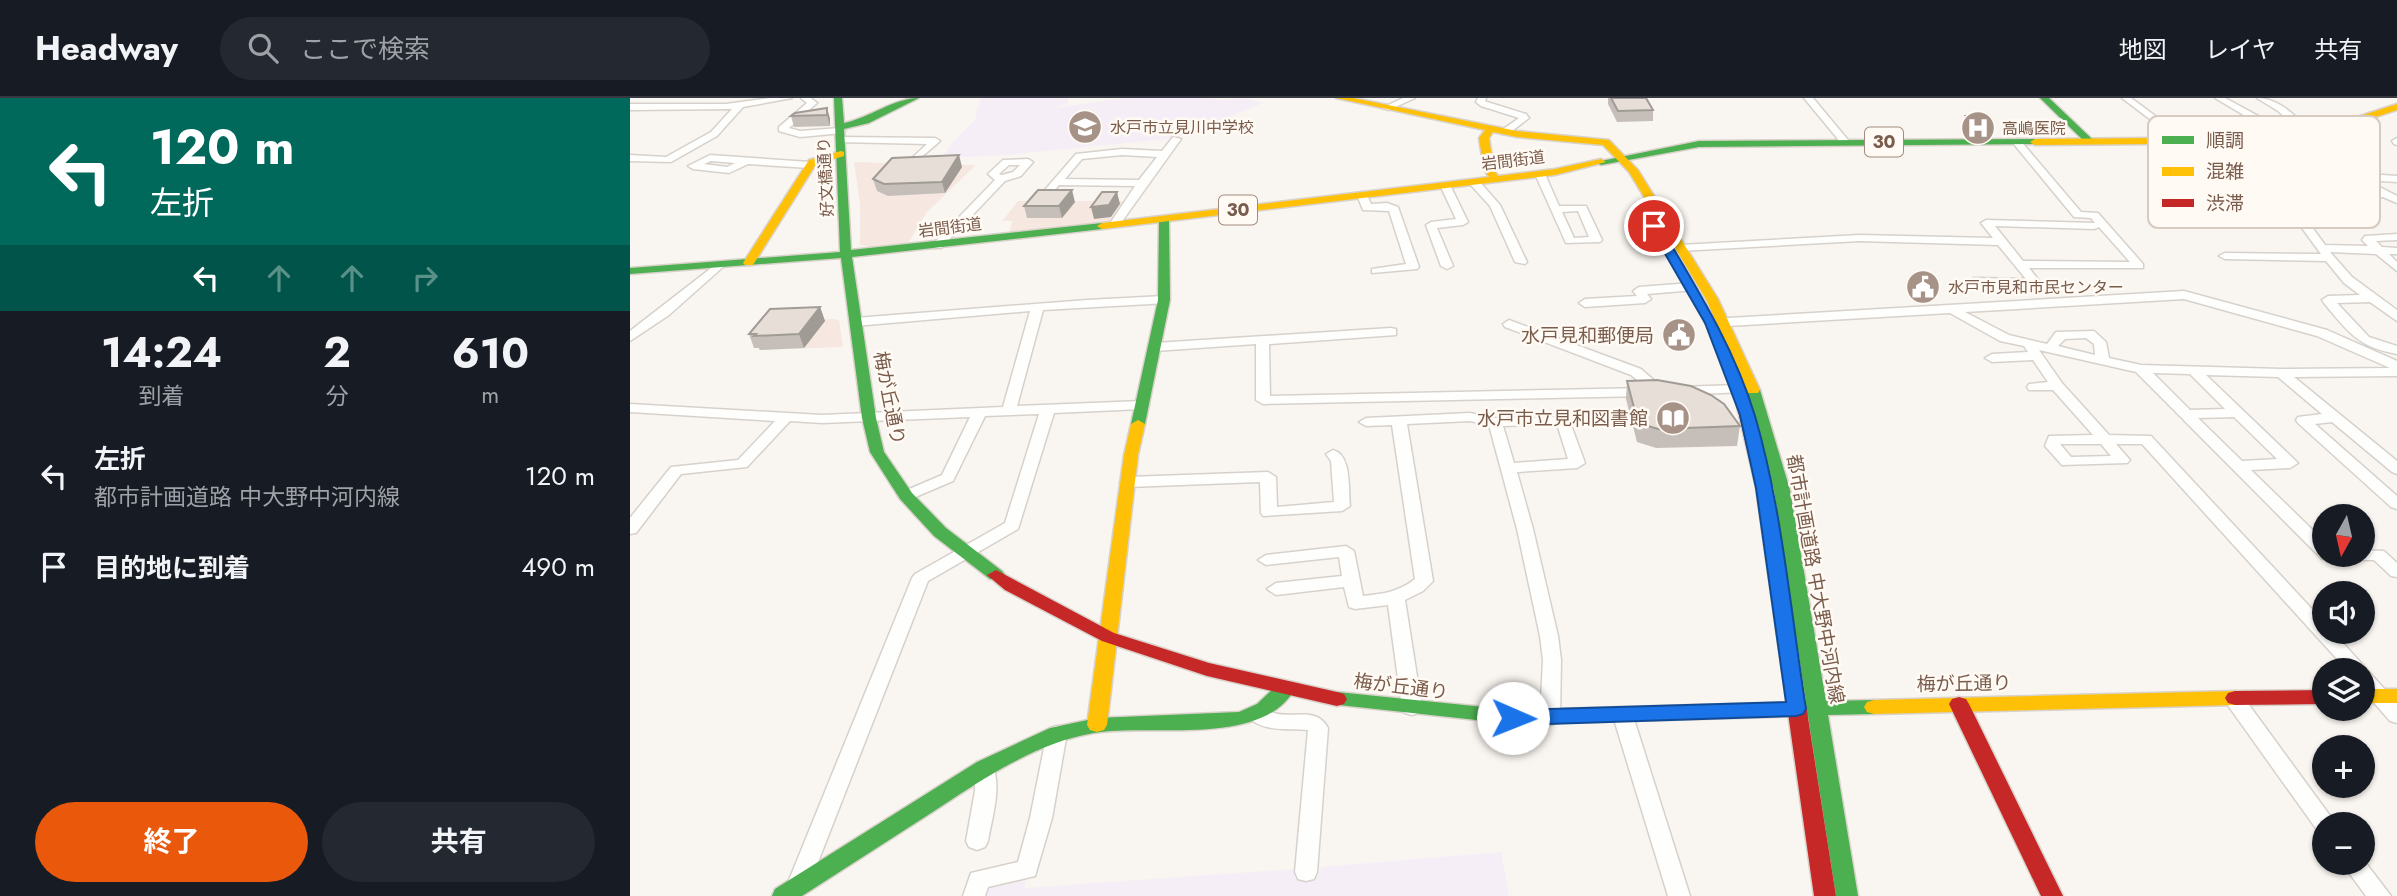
<!DOCTYPE html>
<html lang="ja">
<meta charset="utf-8">
<style>
:root{--surface:#171b24;--page:#242831;--text:#f1f3f6;--muted:#9ea1a6;--line:#363941;--accent:#ea580c}
body{margin:0;font-family:Jost,"Noto Sans JP",sans-serif;background:var(--page);color:var(--text);height:100vh;display:flex;flex-direction:column;font-size:26px;white-space:nowrap}
*{box-sizing:border-box;margin:0}
p{font-size:23px;color:var(--muted)}
.icon{flex:none;width:38px;height:38px;fill:none;stroke:currentColor;stroke-width:2;stroke-linecap:round;stroke-linejoin:round}
.map{position:relative;flex:1;overflow:hidden}
.drawer{display:flex;flex-direction:column;background:var(--surface);width:630px}
.drawer>*{flex:none}
.guide{background:#00695c;color:#fff;overflow:hidden}
.needle{width:46px;rotate:188deg}
.buttons{position:absolute;left:1682px;top:406px;display:grid;gap:14px}
.buttons a{display:grid;place-items:center;width:63px;height:63px;border-radius:50%;background:var(--surface);box-shadow:0 2px 5px #0004;font-size:35px}
.pin{position:absolute;display:grid;place-items:center;width:60px;height:60px;color:#fff;margin:-30px;border:4px solid #fff;border-radius:50%;box-shadow:0 2px 7px #0007}
.me{position:absolute;width:77px;margin:-38px;rotate:91deg;stroke-linejoin:round;filter:drop-shadow(0 0 5px #0008)}
.turn{display:flex;align-items:center;gap:24px;height:147px;padding:0 35px;font-size:32px}
.turn .icon{width:91px;height:91px;stroke-width:2.5}
.turn b{display:block;font-size:49px;line-height:60px}
.lanes{display:flex;align-items:center;height:66px;padding:0 35px;background:#0003;justify-content:center;gap:35px;direction:ltr}
.lanes .off{opacity:.35}
.eta{display:flex;justify-content:space-evenly;align-items:center;height:119px;text-align:center}
.eta b{font-size:42px;font-weight:700;line-height:49px}
.button{display:flex;gap:14px;margin-top:auto;padding:14px 35px}
.button a{flex:1;height:80px;border-radius:42px;background:var(--accent);color:#fff;font-size:28px;font-weight:700;line-height:80px;text-align:center}
.button a+a{background:var(--page);color:var(--text)}
ul{padding:0;list-style:none}
li{display:flex;align-items:center;gap:21px;height:91px;padding:0 35px}
li div{flex:1}
li b{display:block;font-size:26px}
li em{font-style:normal}
header{display:flex;align-items:center;gap:42px;box-sizing:border-box;height:98px;padding:0 35px;background:var(--surface);border-bottom:2px solid var(--line)}
header strong{font-size:33px}
nav{display:flex;gap:38px;margin-inline-start:auto;font-size:24px}
.search{width:490px;height:63px;background:var(--page);display:flex;align-items:center;gap:18px;box-sizing:border-box;padding:0 24px;border-radius:38px;color:var(--muted);font-size:26px}
main{display:flex;flex:1;min-height:0}
.map>svg:first-child{display:block}
</style>
<header>
<strong>Headway</strong>
<div class="search"><svg class="icon" aria-label="search" viewBox="0 0 24 24"><circle cx="10" cy="10" r="6"/><path d="M15 15l6 6"/></svg>ここで検索</div>
<nav><a>地図</a><a>レイヤ</a><a>共有</a></nav>
</header>
<main>
<section class="drawer">
<div class="guide">
<div class="turn"><svg class="icon" aria-label="left" viewBox="0 0 24 24"><path d="M17 20v-9H6M10 6l-5 5 5 5"/></svg><div><b>120 m</b>左折</div></div>
<div class="lanes"><svg class="icon" aria-label="left" viewBox="0 0 24 24"><path d="M17 20v-9H6M10 6l-5 5 5 5"/></svg><svg class="icon off" aria-label="ahead" viewBox="0 0 24 24"><path d="M12 20V5M6 11l6-6 6 6"/></svg><svg class="icon off" aria-label="ahead" viewBox="0 0 24 24"><path d="M12 20V5M6 11l6-6 6 6"/></svg><svg class="icon off" aria-label="right" viewBox="0 0 24 24"><path d="M7 20v-9h11M14 6l5 5-5 5"/></svg></div>
</div>
<div class="eta">
<div><b>14:24</b><p>到着</p></div>
<div><b>2</b><p>分</p></div>
<div><b>610</b><p>m</p></div>
</div>
<ul>
<li><svg class="icon" aria-label="left" viewBox="0 0 24 24"><path d="M17 20v-9H6M10 6l-5 5 5 5"/></svg><div><b>左折</b><p>都市計画道路 中大野中河内線</p></div><em>120 m</em></li>
<li><svg class="icon" aria-label="arrive" viewBox="0 0 24 24"><path d="M6 21V4h12l-3 4 3 4H6"/></svg><div><b>目的地に到着</b></div><em>490 m</em></li>
</ul>
<div class="button"><a>終了</a><a>共有</a></div>
</section>
<div class="map">
<svg width="1767" height="798" viewBox="0 0 1767 798">
<rect width="100%" height="100%" fill="#f9f5f0"/>
<path fill="#f6e8e1" d="M224,64L326,67H346L296,115L277,147L246,150L230,147V106Z
M388,103H496L483,123L378,136L383,123H372Z
M203,221L209,222L213,249L128,252L129,250H123L144,224Z"/>
<path fill="#f6eef6" d="M351,0H438V5L424,10L494,0H580L588,2L617,0L633,5L547,40L377,57L312,60L323,44L347,20L345,19Z
M871,754L879,798H350L354,783L398,775L394,790L664,771V775L690,773L691,769Z"/>
<g fill="none" stroke-linecap="round" stroke-linejoin="round">
<g stroke="#d7d1cb" stroke-width="3">
<path id="street" d="M140,0H162L113,9L87,38L41,64L0,63V57L36,59L81,34L102,11L0,12V6H96Z
M171,0H181L187,5L159,30L170,33L210,30L215,33L213,35L170,39L149,33V29L177,5Z
M773,0H785L759,12L752,10Z
M848,0H856L855,3L857,4L896,16L899,20L878,36H872V32L889,20L851,8L846,4Z
M1174,0H1183L1218,42V46H1212Z
M1492,0H1501L1558,42L1550,44Z
M1585,0H1595L1665,38L1723,75L1767,78V84L1736,82L1767,98V105L1753,99L1653,101L1671,114L1695,147L1738,148L1732,142L1735,138L1767,136V142L1746,143L1752,149L1767,150V156H1759L1767,164V173L1746,156L1700,154L1722,179L1767,212V223L1740,204L1707,205L1739,239L1767,248V256C1728,249 1718,234 1694,205L1692,202L1698,198L1730,197L1714,185L1696,163L1595,161L1589,158L1595,155L1691,156L1664,119L1543,110L1556,123L1551,126L1525,103L1530,100L1536,103L1655,112L1563,44L1561,42L1566,39L1645,95L1742,93Z
M1627,0C1650,0 1669,21 1684,37L1676,39L1648,13Z
M211,39L305,40L310,43L288,62L283,59L297,46L208,44V40Z
M543,39L551,41L488,129L479,127L505,88L429,87L417,102L408,100L446,56L492,51L532,53ZM492,57L527,59L509,82L435,81L452,61Z
M1534,39L1597,85V89H1589L1531,44L1529,42Z
M1767,40V47L1764,46L1762,43Z
M1383,41H1389L1451,114L1468,115L1513,166V170H1399L1411,185L1409,188L1347,187L1341,183L1343,180L1396,181L1368,147L1229,143L1050,153L1044,150L1050,147L1229,137L1363,140L1351,125L1356,122L1465,125L1461,120L1444,119L1383,45ZM1365,128L1464,131L1469,129L1500,164L1393,163Z
M80,57L180,64L185,67L180,70L118,66L99,75L63,71L58,68ZM81,63L105,65L97,69L74,66Z
M373,62L398,61L403,64L391,78L375,83L311,150H303V146L365,82L358,76ZM379,67H390L383,74L372,77L369,76Z
M910,73L915,76L929,108H956L972,142L970,144L936,145L905,76ZM948,113L959,139L944,140L932,114Z
M840,82H848L870,107L897,164L895,166L885,164L860,108L840,86Z
M815,84L820,87L838,124L833,127L807,130L823,168L817,171L811,168L796,127L801,124L826,121L810,87Z
M732,94L736,95L741,106L757,105L768,109L789,169L787,171L742,175V171L776,166L759,113L733,112L727,97Z
M89,164L93,165V169L39,217L0,243V233Z
M1061,185L1067,189L1065,192L1017,196L1021,201L1015,205L955,209L949,205L955,201L1007,198L1003,193L1009,189Z
M1554,193L1697,232L1767,263V278L1664,279L1767,363V376L1762,374L1702,324L1685,326L1767,398V411L1761,409L1668,325L1666,322L1668,319L1692,316L1648,279L1576,277L1668,365L1660,370L1621,372L1694,443V457H1732V452L1754,453L1767,465V479L1761,478L1744,462L1692,461L1506,274L1409,252L1432,285L1479,337L1521,338L1694,524V534H1703L1767,605V625L1760,623L1732,591V572H1717L1512,346H1486L1500,362L1497,365L1432,367L1415,348L1419,338L1463,337L1423,292H1399L1397,289L1399,286L1418,284L1403,262L1362,264L1355,260L1362,256L1398,254L1394,248L1370,243L1320,215L1081,229L1075,225L1081,221ZM1554,201L1687,238L1760,270L1651,271L1511,267L1479,260L1476,244L1464,233L1426,234L1417,246L1379,237L1335,214ZM1456,240L1464,246L1465,257L1428,248L1435,241ZM1523,275L1560,276L1595,311L1560,312ZM1604,319L1647,361L1612,363L1568,320ZM1430,346H1471L1481,358L1441,359Z
M534,198L538,199V205L413,212L387,308L512,303L519,307L512,311L424,315L388,431L298,483L179,787L176,794L168,797L160,794L157,787L282,480L285,476L375,425L409,316L355,318L323,383L276,403L270,401L268,398L270,395L312,377L340,319L192,325L160,323L117,369L51,376L6,435L0,436V420L41,369L108,362L145,323L0,314V306L192,317L373,309L400,213L225,228L219,224L225,220L457,202Z
M879,222L1011,271L1036,293L1034,296L1023,295L1016,298L633,306L626,302V246L525,253L518,249L525,245L761,230L766,231V237L639,246L640,298L1017,290L1001,277L875,229L873,226Z
M1109,287L1114,288L1116,291L1114,294L1049,297L1042,293L1049,289Z
M840,315L865,320L938,319L955,365L947,370L887,374L903,431L928,538L931,562L930,620L927,625L920,627L913,625L910,620L913,562L910,538L887,431L859,327L840,323L777,326L803,483L793,493L775,502L792,610L789,615L782,617L775,615L772,610L758,507L725,511L719,509L714,489L646,497L637,491L646,485L712,478L709,459L636,467L628,462L636,457L716,448L724,453L733,498C752,496 769,494 785,481L762,327L736,328L729,324L736,320ZM927,326L938,361L884,365L873,328Z
M703,352C722,357 718,391 720,408L712,413L633,418L631,415L630,384L498,389L490,384L498,379L638,374L646,379L647,409L704,404L701,363L696,356Z
M1604,594L1611,596L1706,726H1694V734L1687,732L1597,606L1594,601L1597,596Z
M627,609C633,611 638,614 644,615C664,621 686,608 698,630L687,774L684,781L676,783L668,781L665,774L678,632C659,630 628,635 617,616L620,611Z
M993,611L1000,613L1003,618L1060,798H1038L983,618L986,613Z
M427,628L434,630L437,635L422,720L405,778L358,789L355,798H333L341,775L388,764L400,720L417,635L420,630Z
M354,662L361,664C373,687 362,719 358,743L355,749L347,752L339,749L336,743L345,693L344,670L347,664Z
M1732,760L1761,798H1736L1712,765H1732Z"/>
</g>
<g stroke="#d9d2cb" stroke-width="3">
<path id="fast" d="M204,0H212L214,25C239,20 264,0 289,0L239,25L214,31L221,152L472,125L477,128L472,131L222,159L246,320L254,354L282,395L316,430L372,473L375,477L372,481H360L304,438L270,401L240,354L232,320L211,160L0,176V170L210,154Z
M1410,0H1419L1462,41V45H1456Z
M1405,41L1408,42V46L1069,49L971,67L966,64L1069,43Z
M534,118L539,121L540,202L515,326L508,330L501,326L528,202L529,121Z
M1123,288L1130,292L1160,392L1196,603L1244,602L1251,604L1254,609L1251,614L1244,616L1198,617L1228,798H1206L1178,618L883,626L700,606L697,601L700,596L707,594L883,612L1176,604L1144,392L1116,292Z
M655,584L662,586L665,591C631,650 522,625 464,635C403,645 349,684 298,717C256,744 214,771 172,798H142L145,791L347,664L420,630L467,620L609,614L627,606L648,586Z"/>
</g>
<g stroke="#d9d2cb" stroke-width="3">
<path id="slow" d="M706,0H723L887,33L979,42L1008,72L1088,201L1130,292L1128,295H1118L1116,292L1076,201L999,74L973,47L887,39L863,34L859,40L864,72L868,78L925,71L971,61L976,64L925,77L472,131L467,128L472,125L859,79L854,72L849,40L855,32Z
M1767,6V12L1694,36L1640,45L1405,47L1400,44L1405,41L1640,39L1690,31Z
M211,53L214,54V58L186,66L123,167H115L113,165L179,62Z
M508,322L515,326L508,357L477,627L474,632L467,634L460,632L457,627L494,357L501,326Z
M1732,591H1767V605H1732Z
M1605,593L1612,595L1615,600L1612,605L1605,607L1244,616L1237,614L1234,609L1237,604L1244,602Z"/>
</g>
<g stroke="#d9d2cb" stroke-width="3">
<path id="jam" d="M1112,296L1119,300L1142,390L1206,798H1184L1126,390L1105,300Z
M366,472L484,535L579,565L707,594L714,596L717,601L714,606L707,608L577,578L472,543L375,492L357,477Z
M1694,592V606L1605,607L1598,605L1595,600L1598,595L1605,593Z
M1329,599L1336,601L1339,606L1433,798H1411L1319,606L1322,601Z"/>
</g>
<use href="#street" fill="#fefefd" fill-rule="evenodd"/>
<use href="#fast" fill="#4caf50" fill-rule="evenodd"/>
<use href="#slow" fill="#ffc107" fill-rule="evenodd"/>
<use href="#jam" fill="#c62828" fill-rule="evenodd"/>
</g>
<path fill="#c6bfb9" d="M978,0H1016L1023,12V23L987,24L978,6Z
M197,10L200,21V28L164,29L161,18Z
M1336,18L1361,28L1360,35L1344,36L1334,25Z
M332,69L315,95L258,98L247,93L243,81Z
M445,104L432,120H397L394,108Z
M190,209L195,223L174,250L130,252L129,250H124L119,236Z
M997,283L1110,328L1107,348L1026,350L1007,344L996,301Z"/>
<path fill="#a19b96" d="M197,10L200,21V28L197,17Z
M329,57L332,69L315,95L312,84Z
M442,92L445,104L432,120L429,108Z
M487,94L490,106L481,119L464,121L461,109Z
M190,209L195,223L174,250L169,236Z"/>
<path fill="#e6ded7" stroke="#a19b96" stroke-width="2" d="M981,0H1016L1023,12L988,13Z
M197,10V17L161,18L165,15Z
M1336,18H1351L1361,28H1346Z
M329,57L312,84L254,86L243,81L262,60Z
M408,92H442L429,108H394Z
M472,94H487L479,107L461,109Z
M190,209L169,236L124,238L126,236H119L140,211Z
M1027,282L1061,288L1081,297L1094,306L1110,328L1028,331L1008,325L997,283Z"/>
<path fill="#1a73e8" stroke="#114b97" stroke-width="2" d="M1020,126L1030,128C1066,189 1104,249 1125,318C1152,410 1161,516 1176,611L1173,616L1166,618L883,627L876,625L873,620L876,614L883,612L1156,604L1126,390L1110,317L1075,225L1019,128Z"/>
<defs>
<g id="school-disc" transform="scale(1.75)"><circle r="9.5" fill="#a69286" stroke="#fffaf3"/><path d="M0-5L7-2L0 1L-7-2ZM-4 1L0 2.5L4 1V4Q0 6-4 4Z" fill="#fff"/></g>
<g id="hospital-disc" transform="scale(1.75)"><circle r="9.5" fill="#a69286" stroke="#fffaf3"/><path d="M-5-5h3v3.5h4V-5h3V5h-3V1.5h-4V5h-3Z" fill="#fff"/></g>
<g id="civic-disc" transform="scale(1.75)"><circle r="9.5" fill="#a69286" stroke="#fffaf3"/><path d="M-.6-6.5H3V-4.5H.6V-3L4-1V1h2V6H-6V1h2V-1L-.6-3ZM-1.2 2.5V6h2.4V2.5Z" fill="#fff"/></g>
<g id="library-disc" transform="scale(1.75)"><circle r="9.5" fill="#a69286" stroke="#fffaf3"/><path d="M-6-4Q-3-5.5-.7-3.5V5Q-3 3-6 4ZM6-4Q3-5.5 .7-3.5V5Q3 3 6 4Z" fill="#fff"/></g>
</defs>
<g fill-rule="evenodd">
<use href="#school-disc" x="455" y="29"/>
<use href="#hospital-disc" x="1348" y="30"/>
<use href="#civic-disc" x="1293" y="189"/>
<use href="#civic-disc" x="1049" y="237"/>
<use href="#library-disc" x="1043" y="320"/>
</g>
<g text-anchor="middle" stroke-width="5" stroke-linejoin="round" paint-order="stroke">
<g font-size="16" fill="#7a5c4d" stroke="#fffaf3" text-anchor="start">
<text x="480" y="35">水戸市立見川中学校</text>
<text x="1372" y="36">高嶋医院</text>
<text x="1318" y="195">水戸市見和市民センター</text>
</g>
<g font-size="16" fill="#7a5c4d" stroke="#fffaf3">
<text transform="translate(883 62) rotate(-7)" y="6">岩間街道</text>
<text transform="translate(195 79) rotate(-93)" y="6">好文橋通り</text>
<text transform="translate(320 129) rotate(-7)" y="6">岩間街道</text>
</g>
<g fill="#fffaf3" stroke="#a28b7f" stroke-width="2">
<rect x="1235" y="29.5" width="38" height="29" rx="5"/>
<rect x="589" y="97.5" width="38" height="29" rx="5"/>
</g>
<g font-size="18" font-weight="bold" fill="#7a5c4d">
<text x="1254" y="50">30</text>
<text x="608" y="118">30</text>
</g>
<g font-size="19" fill="#7a5c4d" stroke="#fffaf3" text-anchor="end">
<text x="1024" y="244">水戸見和郵便局</text>
<text x="1018" y="327">水戸市立見和図書館</text>
</g>
<g font-size="19" fill="#7a5c4d" stroke="#fffaf3">
<text transform="translate(260 300) rotate(79)" y="7">梅が丘通り</text>
<text transform="translate(1186 481) rotate(80)" y="7">都市計画道路 中大野中河内線</text>
<text transform="translate(1334 585) rotate(-1)" y="7">梅が丘通り</text>
<text transform="translate(771 588) rotate(7)" y="7">梅が丘通り</text>
</g>
</g>
<rect x="1518" y="18" width="232" height="112" rx="10" fill="#fffaf3" stroke="#d7cbc1" stroke-width="2"/>
<rect x="1532" y="38" width="32" height="8" fill="#4caf50"/>
<rect x="1532" y="69" width="32" height="9" fill="#ffc107"/>
<rect x="1532" y="101" width="32" height="8" fill="#c62828"/>
<g font-size="19" fill="#7a5c4d">
<text x="1576" y="49">順調</text>
<text x="1576" y="80">混雑</text>
<text x="1576" y="112">渋滞</text>
</g>
</svg>
<div class="buttons">
<a><svg class="needle" viewBox="-14 -14 28 28"><path d="M0-13l5 13h-10z" fill="#e53935"/><path d="M0 13l5-13h-10z" fill="#9ea1a6"/></svg></a>
<a><svg class="icon" aria-label="sound" viewBox="0 0 24 24"><path d="M4 9h4l5-4v14l-5-4H4zM17 9q2 3 0 6"/></svg></a>
<a><svg class="icon" aria-label="layers" viewBox="0 0 24 24"><path d="M12 4l9 5-9 5-9-5zM3 14l9 5 9-5"/></svg></a>
<a>+</a>
<a>−</a>
</div>
<div class="pin" style="left:1024px;top:128px;background:#d93025"><svg class="icon" aria-label="arrive" viewBox="0 0 24 24"><path d="M6 21V4h12l-3 4 3 4H6"/></svg></div>
<svg class="me" style="left:883px;top:620px" viewBox="-20 -20 40 40"><circle r="19" fill="#fff"/><path d="M0-13L10 11 0 6-10 11z" fill="#1a73e8"/></svg>
</div>
</main>
